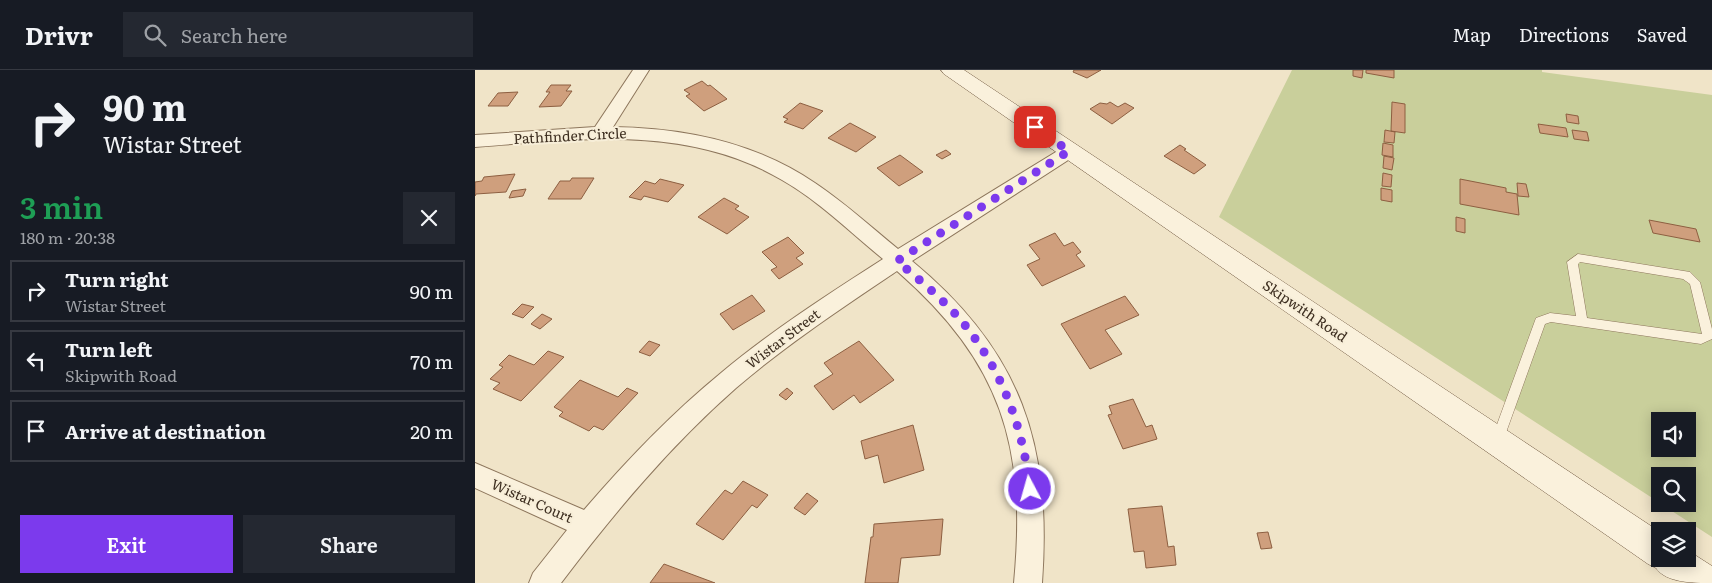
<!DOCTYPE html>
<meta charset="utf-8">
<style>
:root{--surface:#171b24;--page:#242831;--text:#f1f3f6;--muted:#9ea1a6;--line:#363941;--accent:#7c3aed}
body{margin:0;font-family:Literata,serif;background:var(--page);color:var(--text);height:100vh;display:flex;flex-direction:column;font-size:19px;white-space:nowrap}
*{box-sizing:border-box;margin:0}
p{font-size:16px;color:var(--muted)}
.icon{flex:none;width:28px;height:28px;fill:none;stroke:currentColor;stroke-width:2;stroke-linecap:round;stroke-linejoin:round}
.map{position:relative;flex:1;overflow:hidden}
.drawer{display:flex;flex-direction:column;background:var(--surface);width:475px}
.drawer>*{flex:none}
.hud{background:#171b24;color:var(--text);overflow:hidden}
.controls{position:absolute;left:1176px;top:342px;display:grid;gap:10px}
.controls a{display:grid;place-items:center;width:45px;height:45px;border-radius:0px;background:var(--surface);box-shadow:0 2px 12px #0003;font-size:25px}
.pin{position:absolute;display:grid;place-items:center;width:42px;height:42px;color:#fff;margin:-21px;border-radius:10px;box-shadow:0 2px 8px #0006}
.me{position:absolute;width:55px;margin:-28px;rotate:354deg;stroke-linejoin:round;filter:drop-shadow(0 0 4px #0008)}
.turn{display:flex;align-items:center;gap:18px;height:105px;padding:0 20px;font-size:22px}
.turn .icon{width:65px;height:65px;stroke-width:2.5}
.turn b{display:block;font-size:35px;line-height:42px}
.round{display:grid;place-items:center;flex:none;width:52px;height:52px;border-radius:0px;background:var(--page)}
.summary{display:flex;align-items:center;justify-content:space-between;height:85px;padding:0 20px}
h1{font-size:30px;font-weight:600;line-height:38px;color:#1e9e55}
.action{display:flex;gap:10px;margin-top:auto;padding:10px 20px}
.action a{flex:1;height:58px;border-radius:0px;background:var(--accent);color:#fff;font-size:20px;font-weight:600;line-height:58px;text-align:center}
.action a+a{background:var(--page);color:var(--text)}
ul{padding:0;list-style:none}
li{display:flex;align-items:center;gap:15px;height:62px;margin:0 10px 8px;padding:0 10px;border:2px solid var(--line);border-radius:0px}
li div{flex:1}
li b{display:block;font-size:19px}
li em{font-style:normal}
header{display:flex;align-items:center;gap:30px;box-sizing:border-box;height:70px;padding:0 25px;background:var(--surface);border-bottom:1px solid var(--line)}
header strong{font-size:24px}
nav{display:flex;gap:28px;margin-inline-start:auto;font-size:18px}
.search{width:350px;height:45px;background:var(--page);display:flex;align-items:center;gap:12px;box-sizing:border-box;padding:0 18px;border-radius:0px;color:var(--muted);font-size:19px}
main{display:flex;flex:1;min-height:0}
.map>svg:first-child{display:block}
</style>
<header>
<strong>Drivr</strong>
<div class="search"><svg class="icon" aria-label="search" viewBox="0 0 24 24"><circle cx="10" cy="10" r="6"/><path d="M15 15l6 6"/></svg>Search here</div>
<nav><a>Map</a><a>Directions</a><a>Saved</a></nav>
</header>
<main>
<section class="drawer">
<div class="hud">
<div class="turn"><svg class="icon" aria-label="right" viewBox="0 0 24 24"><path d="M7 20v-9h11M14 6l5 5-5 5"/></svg><div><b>90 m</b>Wistar Street</div></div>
</div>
<div class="summary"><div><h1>3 min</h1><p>180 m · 20:38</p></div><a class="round"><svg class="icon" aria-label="close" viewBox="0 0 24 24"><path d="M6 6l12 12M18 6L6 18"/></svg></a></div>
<ul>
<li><svg class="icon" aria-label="right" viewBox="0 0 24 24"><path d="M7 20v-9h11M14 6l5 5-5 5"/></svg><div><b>Turn right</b><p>Wistar Street</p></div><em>90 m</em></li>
<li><svg class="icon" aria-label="left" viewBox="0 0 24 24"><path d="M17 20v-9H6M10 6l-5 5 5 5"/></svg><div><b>Turn left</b><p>Skipwith Road</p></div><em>70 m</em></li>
<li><svg class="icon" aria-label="arrive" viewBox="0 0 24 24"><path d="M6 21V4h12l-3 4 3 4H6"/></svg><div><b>Arrive at destination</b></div><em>20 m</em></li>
</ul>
<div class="action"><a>Exit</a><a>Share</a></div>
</section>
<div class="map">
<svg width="1237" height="513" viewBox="0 0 1237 513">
<rect width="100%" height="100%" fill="#f0e4c8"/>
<path fill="#c9cf9b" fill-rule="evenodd" d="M817,0H1067V2L1237,25V467L1186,434H1212V406H1185V433L744,147ZM1185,351H1212V379H1185Z"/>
<path fill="#cf9f7d" stroke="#8d5f41" d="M599,0H626L612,8L598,2Z
M878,0H888L887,8L878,6Z
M891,0H919V8L891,3Z
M227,11L233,16L235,15L252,29L229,41L211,26L215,24L209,20Z
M76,15H96L91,21H97L86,36L64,37L75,22H71Z
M43,22L33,36H13L23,23Z
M635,32L643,37L650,33L659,38L637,54L615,39L625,33L632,34Z
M917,32L930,34V63L916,61Z
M325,33L348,41L328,59L309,52L313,49L308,47Z
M1091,44L1103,46L1104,54L1092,52Z
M375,53L401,67L381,82L353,68Z
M1063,54L1091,58L1093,67L1065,63Z
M910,60L920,62L919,73L909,72Z
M1097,60L1112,62L1114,71L1099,69Z
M908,73L918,75V87L907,85Z
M705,75L711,79L709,80L731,95L719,104L689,86Z
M471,80L476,84L467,89L461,85Z
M425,85L448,102L424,116L402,98Z
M909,86L919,88L917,100L908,98Z
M908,103L917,105L916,117L907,116Z
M40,104L31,122L1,124L0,126V112L7,111L9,107Z
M97,108H119L106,129H73L85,111H95Z
M185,109L209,115L193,132L169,126L166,130L154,127L170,111L180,114Z
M985,109L1031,118V122L1042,124L1044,145L985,134Z
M1042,113L1051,114L1054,127L1043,126Z
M906,118L917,120V132L906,130Z
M51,119L48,126L34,128L37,121Z
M249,128L264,136L260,139L274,147L252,164L223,147Z
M981,147L990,149V163L981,161Z
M1174,150L1221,159L1225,172L1178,163Z
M580,163L589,176L598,172L606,182L601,185L610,196L567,216L552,195L565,189L554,175Z
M313,167L329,183L321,188L328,194L304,209L296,200L302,197L287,182Z
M277,225L290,241L258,260L245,244Z
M650,226L664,245L630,260L647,284L615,299L586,254Z
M47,234L59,237L48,248L37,244Z
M67,244L77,249L65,259L56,254Z
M174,271L185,275L175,286L164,282Z
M384,271L419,310L385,333L379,325L358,340L339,316L358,304L349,293Z
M73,281L89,287L46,331L18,319L25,313L15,309L28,297L24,295L34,285L59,295Z
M105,310L143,327L152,318L163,323L128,360L119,356L114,361L84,346L88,342L79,337Z
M312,318L318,323L311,330L304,325Z
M658,329L671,357L677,355L682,369L648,379L633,345L637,344L634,336Z
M438,355L449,400L409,413L403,385L390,389L386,371Z
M268,411L293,425L282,438L277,435L248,470L221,454L250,420L257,424Z
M332,423L343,431L330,445L319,438Z
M687,436L693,477L699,476L701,495L671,498L669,481L659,482L653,439Z
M468,449L465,485L426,488L423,513H390L396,467H398L399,454Z
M793,462L797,478L786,479L782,463Z
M189,494L240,513H175Z"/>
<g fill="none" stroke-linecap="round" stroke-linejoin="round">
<g stroke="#8d765c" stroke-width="1">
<path id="service" d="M1103,184L1215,202L1225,212L1237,259V269L1226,274L1076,252L1070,254L1028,371L1026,375L1022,377L1018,375L1016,371L1061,248L1075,243L1101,246L1092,192ZM1105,192L1208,209L1215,214L1227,264L1112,248L1103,194Z"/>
</g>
<g stroke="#8d765c" stroke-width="2">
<path id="minor" d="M158,0H174L138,57C209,58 280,72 340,113C370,133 396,157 423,179L589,77L595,75L601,77L604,81L601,85L437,191C546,281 577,374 567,513H539C552,376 527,293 422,201C367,238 311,275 261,318C195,376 139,443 86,513H54L58,503L92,460L0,418V393L109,440C151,391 196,344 246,303C296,261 352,225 408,189C375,162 344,131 307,110C213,54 103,69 0,77V65L120,57Z"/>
</g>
<g stroke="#6f573f" stroke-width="1">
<path id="secondary" d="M466,0H489L1185,462V489H1212V480L1237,496V513C1219,513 1191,513 1181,498L1173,494L469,4Z"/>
</g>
<use href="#service" fill="#faf1dc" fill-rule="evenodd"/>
<use href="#minor" fill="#faf1dc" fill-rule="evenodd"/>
<use href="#secondary" fill="#faf1dc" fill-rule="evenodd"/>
</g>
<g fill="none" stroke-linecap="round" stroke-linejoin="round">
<path stroke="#7c3aed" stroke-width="9" stroke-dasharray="0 16.2" d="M555,419C548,358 528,302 489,254C470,231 445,210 422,191L594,81L560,57"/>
</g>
<g text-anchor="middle" stroke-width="4" stroke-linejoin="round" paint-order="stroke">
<g font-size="14" fill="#3d2e20" stroke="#f7eed8">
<text transform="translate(95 66) rotate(-3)" y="5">Pathfinder Circle</text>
<text transform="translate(830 241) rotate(34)" y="5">Skipwith Road</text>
<text transform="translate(308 269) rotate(-37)" y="5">Wistar Street</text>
<text transform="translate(57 431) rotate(24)" y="5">Wistar Court</text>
</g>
</g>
</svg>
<div class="controls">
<a><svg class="icon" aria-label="sound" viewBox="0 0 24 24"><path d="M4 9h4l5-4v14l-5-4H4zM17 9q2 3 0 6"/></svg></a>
<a><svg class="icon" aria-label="search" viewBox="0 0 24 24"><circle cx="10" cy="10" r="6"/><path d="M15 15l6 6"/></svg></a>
<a><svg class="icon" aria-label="layers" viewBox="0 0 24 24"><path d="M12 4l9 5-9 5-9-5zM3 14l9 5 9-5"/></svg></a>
</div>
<div class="pin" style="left:560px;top:57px;background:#d93025"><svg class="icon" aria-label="arrive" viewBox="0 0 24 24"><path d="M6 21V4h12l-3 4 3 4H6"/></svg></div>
<svg class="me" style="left:555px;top:419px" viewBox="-20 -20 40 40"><circle r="17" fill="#7c3aed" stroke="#fff" stroke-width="3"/><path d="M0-11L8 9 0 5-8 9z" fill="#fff"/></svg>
</div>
</main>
